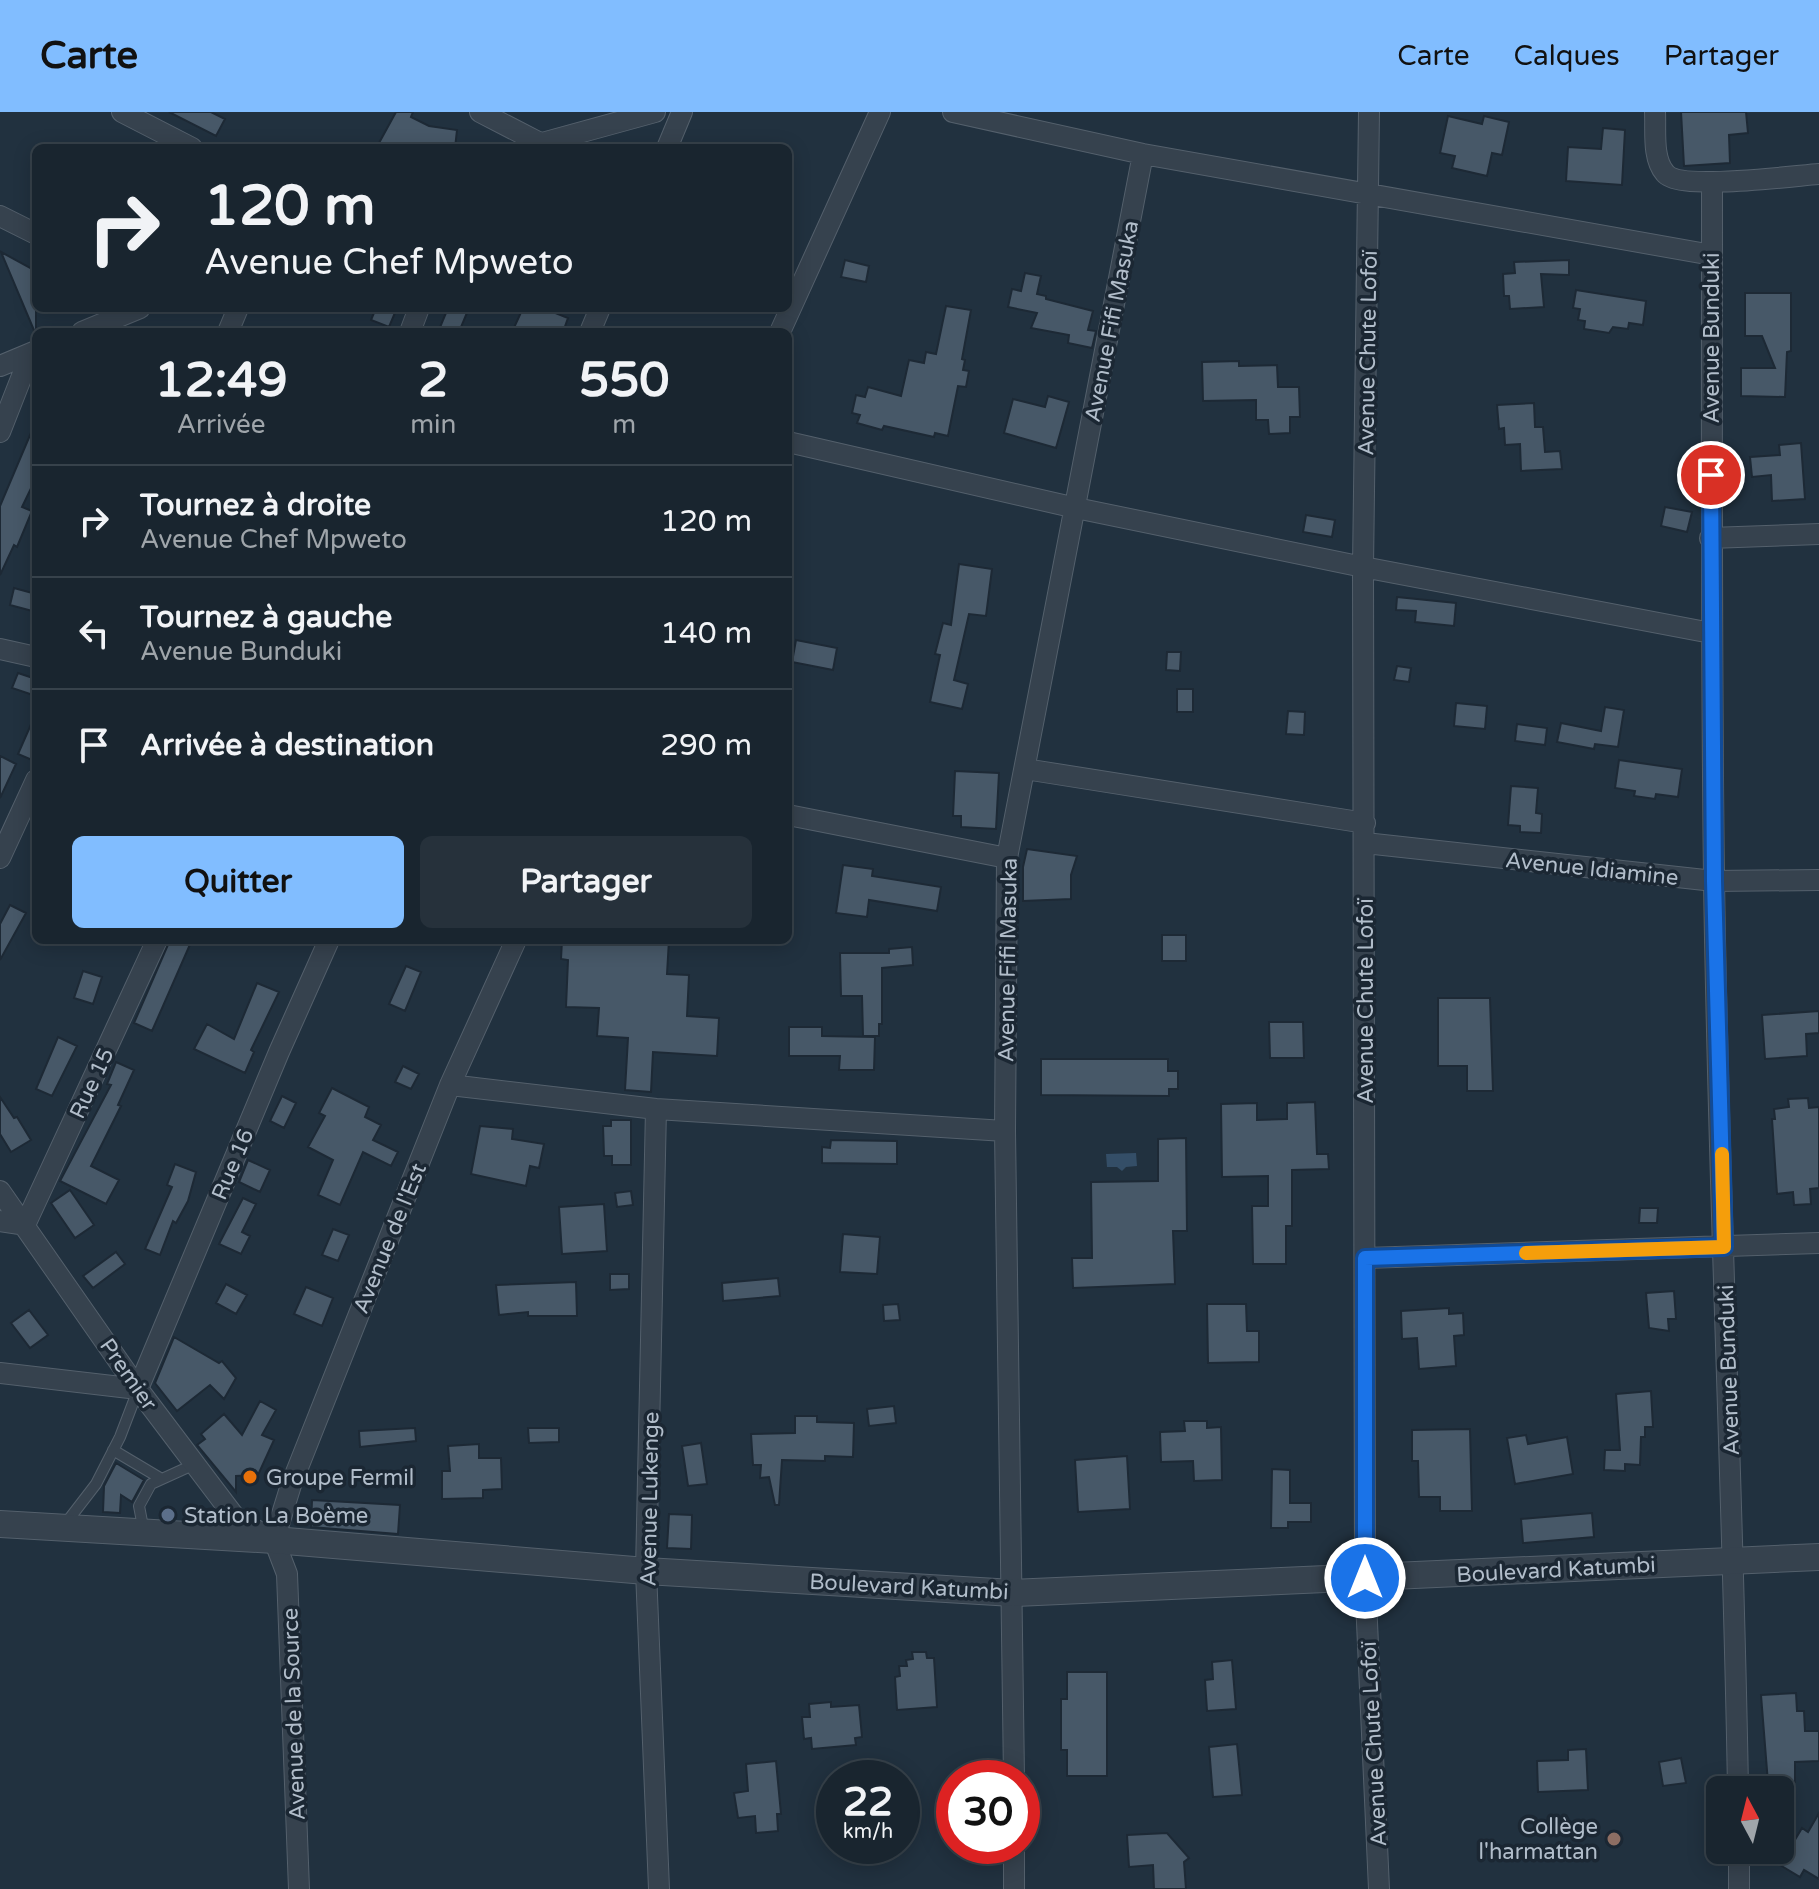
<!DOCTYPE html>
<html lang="fr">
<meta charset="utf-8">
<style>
:root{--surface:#19252f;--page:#26313b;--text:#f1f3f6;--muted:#9fa5aa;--line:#37424b;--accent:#81bdff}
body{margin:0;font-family:"Varela Round",sans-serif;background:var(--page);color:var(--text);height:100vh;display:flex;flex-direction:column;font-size:30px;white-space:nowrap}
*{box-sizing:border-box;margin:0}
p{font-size:26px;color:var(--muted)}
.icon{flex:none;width:44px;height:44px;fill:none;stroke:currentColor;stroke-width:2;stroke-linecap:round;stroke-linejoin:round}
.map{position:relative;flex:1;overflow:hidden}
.drawer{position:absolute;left:32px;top:216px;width:760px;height:616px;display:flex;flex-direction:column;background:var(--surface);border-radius:12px;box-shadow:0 4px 20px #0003,0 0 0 2px var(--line)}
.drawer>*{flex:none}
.guide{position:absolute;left:32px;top:32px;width:760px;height:168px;border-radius:12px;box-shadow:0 4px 20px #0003,0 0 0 2px var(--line);background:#19252f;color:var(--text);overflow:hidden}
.needle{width:52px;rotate:353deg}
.buttons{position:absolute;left:1706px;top:1664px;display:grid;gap:16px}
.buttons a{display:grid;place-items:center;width:88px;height:88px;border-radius:12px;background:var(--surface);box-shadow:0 4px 20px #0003,0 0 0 2px var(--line);font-size:40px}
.speed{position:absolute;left:816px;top:1648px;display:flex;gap:16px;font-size:40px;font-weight:700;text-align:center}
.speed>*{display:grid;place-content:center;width:104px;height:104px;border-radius:50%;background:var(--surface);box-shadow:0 4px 20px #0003,0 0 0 2px var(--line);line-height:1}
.speed small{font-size:20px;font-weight:400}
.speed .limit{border:12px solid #d22;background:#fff;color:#111}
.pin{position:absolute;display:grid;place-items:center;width:68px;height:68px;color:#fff;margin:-34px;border:4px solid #fff;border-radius:50%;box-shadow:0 2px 8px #0007}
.me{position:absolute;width:88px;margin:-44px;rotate:0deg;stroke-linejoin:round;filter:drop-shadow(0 0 6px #0008)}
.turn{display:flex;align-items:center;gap:28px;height:168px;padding:0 40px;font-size:36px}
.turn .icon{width:104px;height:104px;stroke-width:2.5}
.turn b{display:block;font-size:56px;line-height:68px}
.eta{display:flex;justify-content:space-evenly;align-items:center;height:136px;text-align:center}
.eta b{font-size:48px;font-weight:700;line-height:56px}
.primary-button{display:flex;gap:16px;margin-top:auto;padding:16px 40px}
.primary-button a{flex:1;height:92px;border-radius:12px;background:var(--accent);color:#111;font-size:32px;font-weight:700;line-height:92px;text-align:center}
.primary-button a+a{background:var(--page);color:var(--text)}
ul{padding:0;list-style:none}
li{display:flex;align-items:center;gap:24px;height:112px;padding:0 40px;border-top:2px solid var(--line)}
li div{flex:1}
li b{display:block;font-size:30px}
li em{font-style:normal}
header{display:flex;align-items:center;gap:48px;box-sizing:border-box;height:112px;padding:0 40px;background:var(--accent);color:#111}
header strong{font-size:38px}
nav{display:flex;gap:44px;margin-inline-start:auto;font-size:28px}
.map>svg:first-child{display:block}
</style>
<header>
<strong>Carte</strong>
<nav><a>Carte</a><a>Calques</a><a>Partager</a></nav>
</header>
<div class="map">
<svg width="1819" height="1777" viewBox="0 0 1819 1777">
<rect width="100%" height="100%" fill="#21313f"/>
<path fill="#344e67" d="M1136,1041L1137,1054L1126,1055L1122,1059L1117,1055H1107L1106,1042Z"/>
<path fill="#475868" stroke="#1d2935" stroke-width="2" d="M169,0H211L225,7L216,24Z
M396,0H413L411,5L429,14L457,18L455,36H387L379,31Z
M1681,0H1746L1748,21L1729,23L1730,51L1684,54Z
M1448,4L1482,12L1484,4L1509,10L1502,43L1492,41L1487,64L1452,56L1455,44L1440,41Z
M1603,16L1625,18L1622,73L1566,69L1568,35L1601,37Z
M1,140L36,159V223Z
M845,148L869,154L866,170L841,165Z
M1569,148V163L1541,162L1544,195L1510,197L1509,184H1504L1503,162L1515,161L1514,150Z
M1025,161L1041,164L1037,182L1046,184V187L1093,199L1088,218L1096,219L1092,236L1068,231L1069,223L1031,216L1037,201L1008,195L1012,177L1021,179Z
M1576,178L1646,189L1643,213L1629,211L1628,217L1613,215L1609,221L1584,217L1585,209L1578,208L1580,197L1573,196Z
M1745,181H1791V239L1787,240L1785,285L1741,284V256H1775L1762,224H1745Z
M946,194L971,198L962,247L965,248L963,258L969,259L966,275L958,274L948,324L935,321L934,325L884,314L882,318L857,311L860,303L852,301L856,283L865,285L868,275L901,284L909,248L924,251L926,240L936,242Z
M376,196H397L389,215L371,208Z
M448,196H469L459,220H438Z
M523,196H543L568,206L563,220H512Z
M1239,249V254L1277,253L1278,275H1299L1300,305H1290V321L1269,322L1268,308H1256V288L1203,289L1202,250Z
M1048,284L1069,290L1056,336L1004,321L1013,287L1045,295Z
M1534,291L1535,315H1543L1545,340L1560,339L1562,357L1521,359L1520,332L1505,333L1504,316L1499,317L1497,293Z
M36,309V366L22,395L32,399L17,435L14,433L0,463V394Z
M1801,331L1805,387L1772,389L1771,363L1752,365L1750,345L1780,343L1779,333Z
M1665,395L1692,400L1687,420L1661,414Z
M1306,403L1335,408L1332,425L1303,420Z
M959,452L992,457L986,504L969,502L954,568L968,572L962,597L930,590L940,543L935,542L943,511L951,513Z
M14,476L36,482V500L10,493Z
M1397,485L1456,491L1454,514L1415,510L1416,499L1396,498Z
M796,528L837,536L833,558L792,550Z
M1167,540H1181L1180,559L1166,558Z
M1397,554L1411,556L1409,570L1394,568Z
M18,561L36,567V584L12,576Z
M1177,577H1193V600H1177Z
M1456,591L1487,594L1485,617L1454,614Z
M1605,595L1624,598L1618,635L1595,632L1594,637L1557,630L1561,611L1601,619Z
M1288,599L1305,600L1304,623L1286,622Z
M36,601V639L32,648L18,642Z
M1517,612L1547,616L1545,633L1515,629Z
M0,644L16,652L0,686Z
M1619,648L1682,657L1678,685L1656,682L1655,687L1634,684L1635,679L1615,676Z
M955,659L999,661L996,717L961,715V704H953Z
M1511,674L1538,676L1536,701L1542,702L1541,721L1520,720V714L1508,713Z
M1027,737L1077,744L1071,763V787L1023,789V755Z
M843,753L873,757L872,764L941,775L937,799L869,788L867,805L836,801Z
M10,793L26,801L0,848V812Z
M1162,823H1186V849H1162Z
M170,828H192L152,919L134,911Z
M562,828H669L667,862L689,863L687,904L719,906L717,944L653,940L651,980L625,978L628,926L597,924L599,896L566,895L568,848L561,847Z
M912,835L913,853L882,856V912H879V924H863L862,884H841L840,841H889V837Z
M406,854L421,860L405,899L389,892Z
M83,859L102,865L93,892L74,886Z
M257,871L279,880L251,938L254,940L245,961L194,937L207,912L234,927Z
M1438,886H1490L1493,979H1467V954H1438Z
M1819,899V921L1806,922L1807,944L1765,947L1762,903Z
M1269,910H1303L1304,946H1270Z
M789,915H822V924L875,925L874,958H839L840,944H789Z
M58,925L77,934L52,984L36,977Z
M1041,947H1168V959H1178V977H1169V984L1041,983Z
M116,950L134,958L118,993L121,994L91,1054L119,1068L106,1092L60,1069L111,973L107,972Z
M403,954L419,962L411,977L395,970Z
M332,976L369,995L365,1005L381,1013L373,1028L398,1040L391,1054L363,1040L340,1093L318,1083L333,1048L308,1035L325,1004L319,1001Z
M282,984L296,991L284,1016L270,1009Z
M0,985L14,1006L17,1005L31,1028L11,1040L0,1022Z
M1808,986L1809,996L1819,995V1076L1810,1077L1811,1092L1794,1093L1793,1080L1777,1082L1772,1007H1775L1774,997L1789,995L1788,987Z
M1315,990L1317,1042H1328L1329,1057L1292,1058V1114H1286V1152H1253L1252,1094H1268V1064L1222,1065L1221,992L1257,991V1008L1287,1007V991Z
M611,1008H631V1053H612V1044H604L603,1014H611Z
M480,1014L513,1017L512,1027L544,1032L539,1056L530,1054L526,1074L471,1062Z
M1186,1026L1187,1119H1173L1175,1172L1073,1176L1072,1146H1092L1091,1070L1158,1069V1027Z
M831,1028L897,1029V1052L822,1051V1035L830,1036Z
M248,1048L270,1058L260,1080L239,1070Z
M175,1052L196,1060L188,1089L176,1111L173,1109L160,1143L145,1137L172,1075L167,1073Z
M70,1078L94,1113L75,1126L51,1091Z
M631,1079L633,1093L617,1095L615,1081Z
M243,1086L256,1092L242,1120L250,1124L241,1142L219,1132Z
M604,1092L607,1139L562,1142L559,1095Z
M1640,1096H1658L1657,1111H1639Z
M333,1117L349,1123L338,1149L322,1143Z
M843,1122L880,1125L877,1162L840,1160Z
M116,1140L125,1152L93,1176L83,1164Z
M610,1162H629V1177L610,1178Z
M778,1166L780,1184L723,1189L722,1171Z
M576,1170L577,1204H528V1200L499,1203L496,1173Z
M226,1172L247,1183L236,1202L216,1191Z
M306,1175L333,1186L322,1214L294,1202Z
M1674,1179L1676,1207H1668L1669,1219L1649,1216L1646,1181Z
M898,1192L900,1208L884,1209L883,1193Z
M1207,1192H1246L1247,1219H1259V1250L1208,1251Z
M1449,1196V1202L1463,1201L1464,1223L1454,1224L1456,1254L1419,1257L1417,1226L1402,1227L1401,1199Z
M29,1198L48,1223L30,1236L11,1211Z
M174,1225L219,1251L222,1249L236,1266L224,1287L210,1273L177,1299L155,1271Z
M1651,1279L1653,1315H1645V1325H1641L1640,1353L1625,1352V1359L1604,1358L1605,1338H1620L1616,1282Z
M260,1289L276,1298L262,1323L274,1328L258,1363L236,1364V1380L197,1333L205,1327L201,1322L224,1302L242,1323Z
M894,1294L896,1311L869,1314L867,1297Z
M795,1304H817V1310L854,1311L853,1345L825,1344V1349L782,1348L779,1393H775L769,1365L760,1366L761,1353H753L751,1322L795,1321Z
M1184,1309H1207V1316L1221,1315L1222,1368L1194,1369L1193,1349L1161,1350L1160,1320L1185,1319Z
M415,1316L416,1329L360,1335L359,1319Z
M528,1316H559V1330L529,1331Z
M1470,1317L1472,1399H1440V1385H1419L1418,1349H1412V1318Z
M1526,1323L1528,1332L1567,1325L1573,1362L1515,1372L1507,1326Z
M701,1331L707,1372L688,1374L682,1334Z
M479,1332V1346H501L502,1377L483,1378V1386L442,1387V1359H450L448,1334Z
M1127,1344L1130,1397L1078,1400L1075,1348Z
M116,1351L144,1368L132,1390L121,1383L120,1401L103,1400L104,1374Z
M1272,1357L1290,1358V1391H1311V1410H1288V1416H1271Z
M312,1388L400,1393L398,1422L311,1415Z
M1592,1401L1594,1425L1523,1431L1521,1407Z
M669,1402L692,1403L691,1437L667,1436Z
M912,1540H926L927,1546H934L937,1595L897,1598L895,1565L900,1564L899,1554H907L906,1548L913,1547Z
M1232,1548L1236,1597L1207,1599L1205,1568L1213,1567L1212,1550Z
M1067,1560H1107V1664H1067V1638H1061V1587H1067Z
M1796,1581L1797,1599H1804L1805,1619H1819V1649L1795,1650V1670L1768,1671L1761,1583Z
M831,1590V1595L859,1593L862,1625L855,1626L856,1633L812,1637L811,1626L804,1627L802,1605H810L809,1592Z
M1237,1632L1242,1683L1213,1685L1209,1635Z
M1586,1637L1588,1678L1538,1680L1537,1649L1568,1648V1638Z
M1681,1646L1686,1671L1663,1674L1659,1650Z
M776,1649L781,1702H777L778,1719L756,1721L755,1704L738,1706L734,1681L748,1679L746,1652Z
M1819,1701V1767L1804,1758L1800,1765L1780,1753L1802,1716L1808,1720Z
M1167,1721L1189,1746L1184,1750L1186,1777H1154L1153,1753L1129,1755L1127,1723Z"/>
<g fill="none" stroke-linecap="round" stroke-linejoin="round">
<g stroke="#54606c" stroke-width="12">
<path id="service" d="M113,1338L160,1366
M66,1411L96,1372L120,1325L138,1278
M144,1420L139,1394L151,1372L195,1352"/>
</g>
<g stroke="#54606c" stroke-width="22">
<path id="minor" d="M122,0L192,36
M480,0L538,30
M953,0L1143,42L1712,143
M1369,0L1363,455L1365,1466L1379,1777
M1655,0C1656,18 1652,46 1665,61C1679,79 1792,64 1819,62
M524,36L655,0
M667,36L682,0
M1712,70C1712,302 1711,533 1714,765C1718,1069 1733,1374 1738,1678
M0,104L36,122
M82,220L140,196
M228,220L238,196
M410,220L419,196
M590,220L600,196
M780,220L880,0
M0,254L36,239
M0,320L31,241
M788,330L1076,396L1363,455L1711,521
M1710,426L1819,422
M0,537L36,545
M1025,657L1365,711
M788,703L1007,746
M1365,731L1714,769L1819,768
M0,746L36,668
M450,973L656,997L1005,1019
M656,997L646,1459L659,1777
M0,1079L138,1277L237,1408L271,1426
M0,1109L25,1113L157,828
M1365,1146L1819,1131
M0,1261L138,1277L279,940L329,828
M274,1428L291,1373L450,973L516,828
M274,1428L287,1462L299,1777
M1014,1666L1005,1019L1007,746L1143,42
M1014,1734V1777
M1739,1738V1777"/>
</g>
<g stroke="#54606c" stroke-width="28">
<path id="tertiary" d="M0,1412L274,1428L646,1459L1013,1481L1819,1445"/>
</g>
<use href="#service" stroke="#36424e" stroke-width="10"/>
<use href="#minor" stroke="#36424e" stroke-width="20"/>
<use href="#tertiary" stroke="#36424e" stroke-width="26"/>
</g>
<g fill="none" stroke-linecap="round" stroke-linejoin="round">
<g stroke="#114b97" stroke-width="20">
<path id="route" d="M1365,1466V1146L1724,1135L1714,769L1711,363"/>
</g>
<use href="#route" stroke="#1a73e8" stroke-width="14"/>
<path stroke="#f59e0b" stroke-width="14" d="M1526,1141L1724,1135L1722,1042"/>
</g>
<circle fill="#e8710a" stroke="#1b2733" stroke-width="3" cx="250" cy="1365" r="8"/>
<circle fill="#5c6f8a" stroke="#1b2733" stroke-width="3" cx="168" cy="1403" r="8"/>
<circle fill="#8d6e63" stroke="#1b2733" stroke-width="3" cx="1614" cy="1727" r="8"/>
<g text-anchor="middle" stroke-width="7" stroke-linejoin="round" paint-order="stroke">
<g font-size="22" fill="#b1bdca" stroke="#1b2733">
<text transform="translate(1111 209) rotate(-79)" y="8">Avenue Fifi Masuka</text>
<text transform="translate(1711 226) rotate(-90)" y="8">Avenue Bunduki</text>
<text transform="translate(1367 241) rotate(-89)" y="8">Avenue Chute Lofoï</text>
<text transform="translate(1592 756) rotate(6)" y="8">Avenue Idiamine</text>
<text transform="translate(1007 848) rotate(-89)" y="8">Avenue Fifi Masuka</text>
<text transform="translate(1365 889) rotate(-90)" y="8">Avenue Chute Lofoï</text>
<text transform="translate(91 971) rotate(-65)" y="8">Rue 15</text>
<text transform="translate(232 1052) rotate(-67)" y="8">Rue 16</text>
<text transform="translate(389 1126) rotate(-68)" y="8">Avenue de l'Est</text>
<text transform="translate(1728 1258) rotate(-92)" y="8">Avenue Bunduki</text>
<text transform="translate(129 1262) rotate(55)" y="8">Premier</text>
<text transform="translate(649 1387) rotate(-89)" y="8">Avenue Lukenge</text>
<text transform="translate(1556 1457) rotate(-3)" y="8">Boulevard Katumbi</text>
<text transform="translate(909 1474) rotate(3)" y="8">Boulevard Katumbi</text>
<text transform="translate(293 1602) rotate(-92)" y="8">Avenue de la Source</text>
<text transform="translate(1373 1632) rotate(-93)" y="8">Avenue Chute Lofoï</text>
</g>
<g font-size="22" fill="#b1bdca" stroke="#1b2733" text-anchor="start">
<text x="266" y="1373">Groupe Fermil</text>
<text x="184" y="1411">Station La Boème</text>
<text x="1598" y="1722" text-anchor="end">Collège<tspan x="1598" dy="25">l'harmattan</tspan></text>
</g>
</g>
</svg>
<div class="buttons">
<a><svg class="needle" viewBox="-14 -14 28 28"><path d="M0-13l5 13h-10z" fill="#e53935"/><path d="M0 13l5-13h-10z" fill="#9fa5aa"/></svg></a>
</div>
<div class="speed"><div>22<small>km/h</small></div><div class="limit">30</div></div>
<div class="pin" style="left:1711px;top:363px;background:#d93025"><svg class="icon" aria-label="arrive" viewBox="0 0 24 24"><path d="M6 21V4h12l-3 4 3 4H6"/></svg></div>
<svg class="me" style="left:1365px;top:1466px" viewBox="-20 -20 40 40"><circle r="17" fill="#1a73e8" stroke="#fff" stroke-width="3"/><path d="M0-11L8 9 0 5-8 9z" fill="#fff"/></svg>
<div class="guide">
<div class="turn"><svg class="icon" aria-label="right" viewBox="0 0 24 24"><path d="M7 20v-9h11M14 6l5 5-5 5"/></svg><div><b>120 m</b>Avenue Chef Mpweto</div></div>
</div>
<section class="drawer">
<div class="eta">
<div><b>12:49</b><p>Arrivée</p></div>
<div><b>2</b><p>min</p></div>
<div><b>550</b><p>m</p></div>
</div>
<ul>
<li><svg class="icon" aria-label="right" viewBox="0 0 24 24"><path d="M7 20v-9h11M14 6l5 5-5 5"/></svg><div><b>Tournez à droite</b><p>Avenue Chef Mpweto</p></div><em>120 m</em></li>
<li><svg class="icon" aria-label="left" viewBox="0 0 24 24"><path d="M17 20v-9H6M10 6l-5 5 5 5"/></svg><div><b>Tournez à gauche</b><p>Avenue Bunduki</p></div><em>140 m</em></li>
<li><svg class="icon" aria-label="arrive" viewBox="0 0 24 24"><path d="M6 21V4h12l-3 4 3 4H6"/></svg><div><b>Arrivée à destination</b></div><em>290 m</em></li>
</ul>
<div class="primary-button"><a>Quitter</a><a>Partager</a></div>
</section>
</div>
